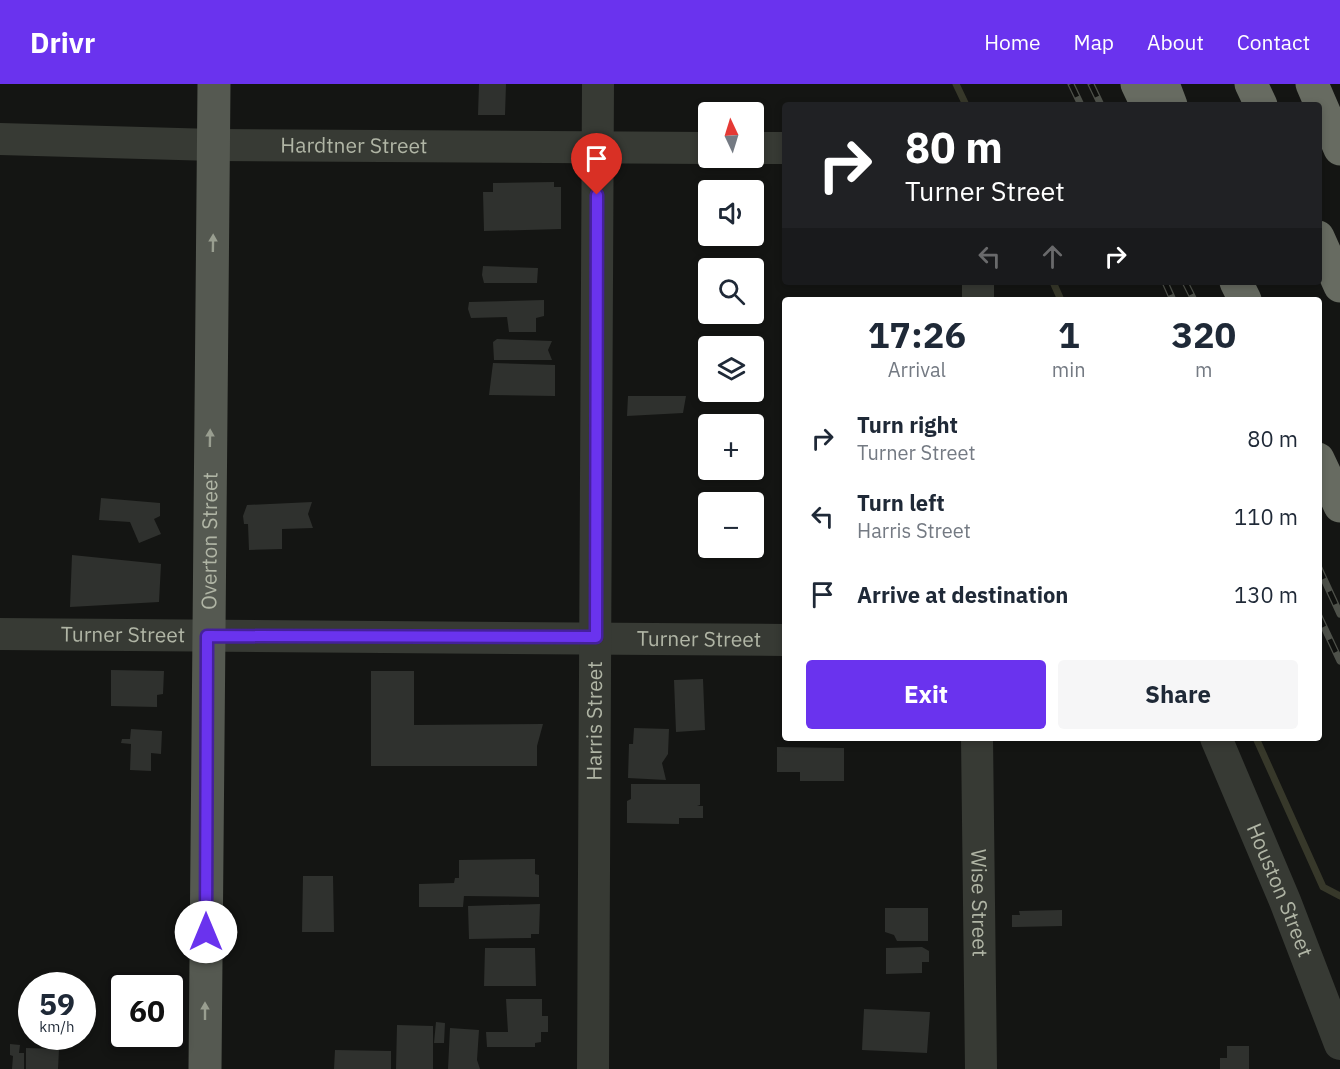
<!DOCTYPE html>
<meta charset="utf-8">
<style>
:root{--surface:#fff;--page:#f6f6f7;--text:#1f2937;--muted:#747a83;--accent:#6a33ee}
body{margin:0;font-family:"IBM Plex Sans",sans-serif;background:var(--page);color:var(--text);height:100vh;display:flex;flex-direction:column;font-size:22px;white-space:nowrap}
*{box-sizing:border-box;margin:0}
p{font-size:20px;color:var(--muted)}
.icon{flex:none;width:33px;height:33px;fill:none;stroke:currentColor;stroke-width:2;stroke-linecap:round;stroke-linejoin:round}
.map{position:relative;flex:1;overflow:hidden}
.panel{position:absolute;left:782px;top:213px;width:540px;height:444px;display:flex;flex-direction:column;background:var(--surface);border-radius:6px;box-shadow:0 3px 9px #0003}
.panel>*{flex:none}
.hud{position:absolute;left:782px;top:18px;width:540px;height:183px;border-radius:6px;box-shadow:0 3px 9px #0003;background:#202124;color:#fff;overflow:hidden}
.needle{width:39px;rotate:356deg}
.tools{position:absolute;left:698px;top:18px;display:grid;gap:12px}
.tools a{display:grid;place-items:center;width:66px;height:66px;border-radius:6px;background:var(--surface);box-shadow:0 3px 9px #0003;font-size:30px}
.speed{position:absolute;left:18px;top:888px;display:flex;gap:12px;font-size:30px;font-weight:700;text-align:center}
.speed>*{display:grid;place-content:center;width:78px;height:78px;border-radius:50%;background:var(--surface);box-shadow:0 3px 9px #0003;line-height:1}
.speed small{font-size:15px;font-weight:400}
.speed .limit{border:3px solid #111;border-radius:9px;background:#fff;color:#111}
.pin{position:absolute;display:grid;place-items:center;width:51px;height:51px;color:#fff;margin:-62px -26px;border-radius:50% 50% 50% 0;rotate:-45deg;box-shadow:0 0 6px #0007}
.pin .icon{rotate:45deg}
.me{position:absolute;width:66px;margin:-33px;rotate:0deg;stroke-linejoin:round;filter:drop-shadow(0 0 4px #0008)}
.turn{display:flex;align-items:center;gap:21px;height:126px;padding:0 24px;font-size:27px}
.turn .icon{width:78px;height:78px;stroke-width:2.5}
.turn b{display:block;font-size:42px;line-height:51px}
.lanes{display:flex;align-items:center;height:57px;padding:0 24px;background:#0003;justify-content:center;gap:30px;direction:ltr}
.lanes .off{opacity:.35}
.eta{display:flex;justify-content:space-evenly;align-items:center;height:102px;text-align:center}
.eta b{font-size:36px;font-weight:700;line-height:42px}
.primary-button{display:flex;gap:12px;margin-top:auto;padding:12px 24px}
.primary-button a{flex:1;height:69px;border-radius:6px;background:var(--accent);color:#fff;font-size:24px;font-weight:700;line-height:69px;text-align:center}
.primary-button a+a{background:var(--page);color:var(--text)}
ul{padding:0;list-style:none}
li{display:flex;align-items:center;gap:18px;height:78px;padding:0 24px}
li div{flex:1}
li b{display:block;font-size:22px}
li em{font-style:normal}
header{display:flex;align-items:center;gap:36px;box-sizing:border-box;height:84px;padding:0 30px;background:var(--accent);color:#fff}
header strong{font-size:28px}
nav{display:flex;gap:33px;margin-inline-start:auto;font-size:21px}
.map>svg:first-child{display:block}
</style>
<header>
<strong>Drivr</strong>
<nav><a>Home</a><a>Map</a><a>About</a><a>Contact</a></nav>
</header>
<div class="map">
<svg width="1340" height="985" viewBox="0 0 1340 985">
<rect width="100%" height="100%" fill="#141513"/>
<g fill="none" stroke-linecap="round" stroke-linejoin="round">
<path stroke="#37382a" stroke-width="7" d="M956,0L966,21
M1053,198L1061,216
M1256,654L1323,803L1340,812"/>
</g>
<path fill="#2f312e" d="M479,0H506L505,31H478Z
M554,98V103H561V145L484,147L483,108H493V99Z
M483,182L538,184L537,199H484L482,191Z
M544,216V232L536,234V248H509L507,233L471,234L468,225L469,218Z
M497,255L552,257L548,266L552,276H494L493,258Z
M493,279L555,281V312L489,311Z
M628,312H686L683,329L627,332Z
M101,414L160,419V432L154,435L161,450L139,459L130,438L99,436Z
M312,418L308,430L313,444L282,445V465L249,466L248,440H244L243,432L247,421Z
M72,471L161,480L159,518L70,523Z
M111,586L164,587L163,610L157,611V623L111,622Z
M371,587H414V641L543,640L537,662V682H371Z
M703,595L705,646L676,648L674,596Z
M634,644L669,645L668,670L662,679L666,696L628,694L629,660H633Z
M131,645L162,647L161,670L151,669V687L130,686L131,660L121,659L122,655H130Z
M777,663L844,664V697H800V688H777Z
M631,700H700V721L697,722H703V734H679V740L627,739V717L631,715Z
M535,775V790L539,791V813L464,812L463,823H419V800L454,799L455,794H459V776Z
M303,792H333L334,848H302Z
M540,820L539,850H531V854L469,855L468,822Z
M885,824H928V857H897L894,851L885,848Z
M1062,826V842L1012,843V831H1020L1019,827Z
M922,863L929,867V878H922V889L886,890V864Z
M485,864H535L536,902H484Z
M506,915H542V932H548V948H541V958L535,959V963H487L486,948H508Z
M864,925L930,928L927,969L862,966Z
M436,938L445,939L444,959H434Z
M397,941L433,942V985H396Z
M450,944L479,946L477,976L480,985H448Z
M10,960L20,961L19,969H24V985H12L13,972L10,971Z
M1227,962H1249V985H1220V974H1227Z
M26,964L59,965L58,985H26Z
M335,966L391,967V985H334Z"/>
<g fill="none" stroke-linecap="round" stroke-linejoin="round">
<g stroke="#373a34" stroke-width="32">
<path id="s1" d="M0,55L214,61L708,64"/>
<path d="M753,64H784"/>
<path d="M978,216V198"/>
<path id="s2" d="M0,550L784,556"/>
<path id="s3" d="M977,654L981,985"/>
<path id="s4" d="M1216,654L1285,817L1340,960"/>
<path id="s5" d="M593,985L598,0"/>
</g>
<path stroke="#555951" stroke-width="33" id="s6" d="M205,985L214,0"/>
<path stroke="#676b61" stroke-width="33" d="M1137,0L1147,21
M1163,0L1171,21
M1251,0L1261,21
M1312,0L1340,65
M1318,153L1340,202
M1236,198L1245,216
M1318,375L1340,422"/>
<g stroke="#4e514a" stroke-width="7">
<path id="rail" d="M1071,0L1081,21
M1091,0L1101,21
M1165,198L1173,216
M1185,198L1194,216
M1318,482L1340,530
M1318,530L1340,577"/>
</g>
<use href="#rail" stroke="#0f100e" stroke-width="4.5" stroke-dasharray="14" stroke-linecap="butt"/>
</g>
<defs><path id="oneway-solid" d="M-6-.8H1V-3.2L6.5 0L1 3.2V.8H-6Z" transform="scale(1.5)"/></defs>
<g fill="#999e90">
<use href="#oneway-solid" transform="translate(213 159) rotate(-89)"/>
<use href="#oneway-solid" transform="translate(210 354) rotate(-89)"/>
<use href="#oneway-solid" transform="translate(205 927) rotate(-90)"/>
</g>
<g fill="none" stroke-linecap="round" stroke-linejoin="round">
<g stroke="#45219b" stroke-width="15">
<path id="route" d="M206,848L207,552L596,553L597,111"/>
</g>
<use href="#route" stroke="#6a33ee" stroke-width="10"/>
</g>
<g text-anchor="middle" stroke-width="4.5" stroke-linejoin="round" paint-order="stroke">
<g font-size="21" fill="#b0b5a5" stroke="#0f100e">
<text dy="7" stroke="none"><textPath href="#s1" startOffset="354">Hardtner Street</textPath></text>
<text dy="7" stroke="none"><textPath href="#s6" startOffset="528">Overton Street</textPath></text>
<text dy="7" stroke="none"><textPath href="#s2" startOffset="123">Turner Street</textPath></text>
<text dy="7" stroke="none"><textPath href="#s2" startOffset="699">Turner Street</textPath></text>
<text dy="7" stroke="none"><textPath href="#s5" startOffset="348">Harris Street</textPath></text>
<text dy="7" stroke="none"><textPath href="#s4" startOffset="165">Houston Street</textPath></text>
<text dy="7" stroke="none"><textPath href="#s3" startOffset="165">Wise Street</textPath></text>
</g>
</g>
</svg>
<div class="tools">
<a><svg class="needle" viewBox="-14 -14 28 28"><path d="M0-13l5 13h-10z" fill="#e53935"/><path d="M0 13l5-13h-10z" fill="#747a83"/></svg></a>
<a><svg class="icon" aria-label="sound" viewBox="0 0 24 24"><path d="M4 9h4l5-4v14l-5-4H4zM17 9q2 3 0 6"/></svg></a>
<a><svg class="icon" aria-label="search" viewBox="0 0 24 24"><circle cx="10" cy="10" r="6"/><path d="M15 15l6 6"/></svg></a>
<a><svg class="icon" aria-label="layers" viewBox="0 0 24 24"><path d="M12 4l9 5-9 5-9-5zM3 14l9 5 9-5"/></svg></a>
<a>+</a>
<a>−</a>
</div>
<div class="speed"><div>59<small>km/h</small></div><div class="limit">60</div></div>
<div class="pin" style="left:597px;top:111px;background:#d93025"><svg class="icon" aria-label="arrive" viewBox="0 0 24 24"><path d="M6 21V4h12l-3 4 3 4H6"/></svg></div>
<svg class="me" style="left:206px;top:848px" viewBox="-20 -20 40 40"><circle r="19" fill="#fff"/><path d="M0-13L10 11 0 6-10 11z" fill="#6a33ee"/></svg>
<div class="hud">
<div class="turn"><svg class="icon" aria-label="right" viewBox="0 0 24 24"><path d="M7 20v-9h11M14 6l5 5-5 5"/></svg><div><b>80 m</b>Turner Street</div></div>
<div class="lanes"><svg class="icon off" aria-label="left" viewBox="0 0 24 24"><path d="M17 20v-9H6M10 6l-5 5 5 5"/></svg><svg class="icon off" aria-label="ahead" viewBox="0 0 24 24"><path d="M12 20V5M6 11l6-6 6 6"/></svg><svg class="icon" aria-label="right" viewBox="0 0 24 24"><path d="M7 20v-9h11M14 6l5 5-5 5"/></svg></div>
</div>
<section class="panel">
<div class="eta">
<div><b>17:26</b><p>Arrival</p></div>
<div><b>1</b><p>min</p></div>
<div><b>320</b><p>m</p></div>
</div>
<ul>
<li><svg class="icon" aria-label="right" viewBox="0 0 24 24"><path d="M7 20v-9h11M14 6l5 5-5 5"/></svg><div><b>Turn right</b><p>Turner Street</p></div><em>80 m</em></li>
<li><svg class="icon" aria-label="left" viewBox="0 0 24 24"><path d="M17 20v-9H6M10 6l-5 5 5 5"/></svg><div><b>Turn left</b><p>Harris Street</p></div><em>110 m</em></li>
<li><svg class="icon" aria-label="arrive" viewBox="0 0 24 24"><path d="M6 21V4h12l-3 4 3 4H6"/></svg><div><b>Arrive at destination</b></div><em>130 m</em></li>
</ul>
<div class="primary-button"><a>Exit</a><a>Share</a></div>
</section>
</div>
